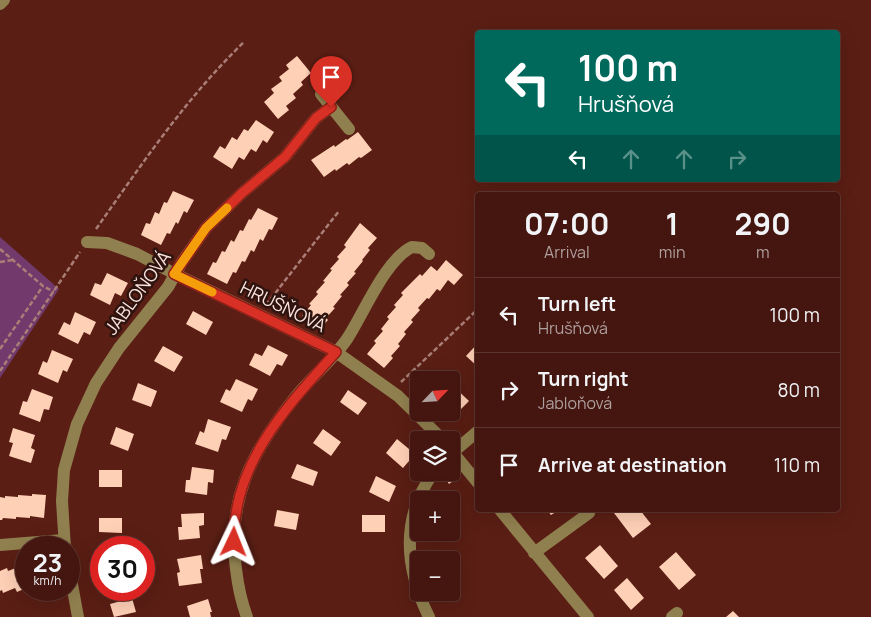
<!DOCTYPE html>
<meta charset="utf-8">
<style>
:root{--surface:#44160f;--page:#4e231d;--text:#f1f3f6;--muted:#af9f9e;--line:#5c352f}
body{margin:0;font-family:Manrope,sans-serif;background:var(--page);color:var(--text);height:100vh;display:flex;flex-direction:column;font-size:19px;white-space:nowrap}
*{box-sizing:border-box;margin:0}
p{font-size:16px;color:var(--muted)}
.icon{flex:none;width:28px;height:28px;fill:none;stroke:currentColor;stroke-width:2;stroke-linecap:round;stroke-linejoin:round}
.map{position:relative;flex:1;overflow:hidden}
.panel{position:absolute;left:475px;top:192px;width:365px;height:320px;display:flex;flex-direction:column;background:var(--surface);border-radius:5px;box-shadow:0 5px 20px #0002,0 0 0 1px var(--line)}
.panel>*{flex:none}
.guide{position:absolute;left:475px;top:30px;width:365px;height:152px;border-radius:5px;box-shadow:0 5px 20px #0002,0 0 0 1px var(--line);background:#00695c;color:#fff;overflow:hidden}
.needle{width:32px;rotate:65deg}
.controls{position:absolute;left:410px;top:371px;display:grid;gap:10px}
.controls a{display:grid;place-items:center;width:50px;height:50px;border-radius:5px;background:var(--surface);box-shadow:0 5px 20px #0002,0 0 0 1px var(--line);font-size:25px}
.speed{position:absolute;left:15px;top:536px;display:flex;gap:10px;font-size:25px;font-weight:700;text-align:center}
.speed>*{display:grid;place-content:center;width:65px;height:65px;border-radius:50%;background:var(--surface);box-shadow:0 5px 20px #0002,0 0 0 1px var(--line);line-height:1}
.speed small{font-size:12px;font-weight:400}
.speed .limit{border:8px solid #d22;background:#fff;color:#111}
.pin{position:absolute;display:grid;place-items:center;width:42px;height:42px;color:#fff;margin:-51px -21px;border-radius:50% 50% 50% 0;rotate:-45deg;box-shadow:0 0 5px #0007}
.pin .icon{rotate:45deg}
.me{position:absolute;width:55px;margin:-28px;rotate:2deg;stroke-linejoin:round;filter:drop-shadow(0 0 4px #0008)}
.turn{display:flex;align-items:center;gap:18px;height:105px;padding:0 20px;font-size:22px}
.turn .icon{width:65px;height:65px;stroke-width:2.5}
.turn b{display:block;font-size:35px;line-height:42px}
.lanes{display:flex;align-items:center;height:48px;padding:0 20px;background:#0003;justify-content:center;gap:25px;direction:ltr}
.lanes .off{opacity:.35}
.eta{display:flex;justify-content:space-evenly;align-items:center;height:85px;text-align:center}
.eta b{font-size:30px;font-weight:700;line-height:35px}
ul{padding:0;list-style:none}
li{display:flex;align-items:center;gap:15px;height:75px;padding:0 20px;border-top:1px solid var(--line)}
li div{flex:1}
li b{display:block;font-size:19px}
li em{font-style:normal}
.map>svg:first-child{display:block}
</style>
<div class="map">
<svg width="871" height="617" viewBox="0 0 871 617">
<rect width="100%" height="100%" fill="#5a1e14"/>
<path fill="#723a6c" d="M0,237L59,289L0,378Z"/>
<path fill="#fed0b6" d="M297,56L311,73L301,82L303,85L293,94L296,98L286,106L289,110L278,119L264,102L274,93L271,89L282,81L279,77L289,69L286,65Z
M256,120L274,132L267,143L263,140L256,152L251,149L244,160L239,157L232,169L213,157L220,146L225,149L232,137L237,140L244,129L248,131Z
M358,132L372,150L361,158L359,157L349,165L347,163L336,171L335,169L324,177L311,160L334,145L335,147L346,139L347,140Z
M173,191L194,200L187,213L184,211L178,224L176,222L170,234L167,233L161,245L141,235L146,223L150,224L155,212L159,214L164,202L167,203Z
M258,208L278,218L272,230L269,229L263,241L260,239L254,252L251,250L245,262L242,261L236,273L233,272L227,284L207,274L213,262L216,263L222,251L225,252L231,240L234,242L240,230L243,231L249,219L251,220Z
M360,223L377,238L368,248L370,250L362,260L363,261L354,272L356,273L347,283L349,285L340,295L342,296L333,307L335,308L326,318L328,320L319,330L302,316L311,305L309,304L318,294L316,292L325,282L323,281L332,270L330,269L339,259L337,257L346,247L344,245Z
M446,260L463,275L454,285L448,280L440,291L437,289L429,299L427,298L418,308L420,310L411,320L413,322L404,332L406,334L398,344L400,346L391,356L393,358L384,368L367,354L376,343L374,341L383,331L381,329L389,319L387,317L396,307L394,305L403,295L401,293L420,274L422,276L431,266L437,271Z
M107,273L128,283L121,296L115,293L110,305L90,295L95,283L101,285Z
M193,311L213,322L206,335L186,324Z
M75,312L96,322L90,335L84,332L78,344L58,334L64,322L70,325Z
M478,343V367L466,356Z
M268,345L288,355L282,366L277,364L270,376L249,365L255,353L262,356Z
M163,346L183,357L174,372L154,361Z
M52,350L73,359L67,372L63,370L58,383L38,374L43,361L47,363Z
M236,379L258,389L252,401L248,399L242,412L220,402L226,389L230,391Z
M138,383L157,391L151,407L132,400Z
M452,385L469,401L456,414L451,410Z
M32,389L53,397L49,410L44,409L40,422L19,414L23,401L27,402Z
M348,390L367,403L358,415L340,402Z
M208,419L231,427L226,440L222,439L218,452L195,444L200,431L204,433Z
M116,427L134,434L128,451L110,444Z
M13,428L35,435L31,448L35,450L31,463L9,456L13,443L9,442Z
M323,429L341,442L331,456L313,443Z
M397,439L415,454L403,468L386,453Z
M297,464L318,472L313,486L291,478Z
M192,467L214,470L213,483L208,482L207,495L185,492L186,480H190Z
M99,470H122V487H99Z
M376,476L396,486L389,502L369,492Z
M450,476L453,481L449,484L446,479Z
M32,494L46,495L44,518L30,516V518L16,517V519L3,518L2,520H0V497L5,498V496L18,497V495L32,496Z
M277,510L299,514L296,530L274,526Z
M547,510H559L551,515Z
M618,510H640L651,524L633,538L614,513Z
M204,513V525L199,526L200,538L179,540L178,527H182L181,514Z
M362,515H385V532H362Z
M99,518H122V533L99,532Z
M600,545L618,566L604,579L585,558Z
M676,552L696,575L679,590L659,567Z
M201,555L203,569H200L202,583L179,586L177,573L180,572L177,559Z
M21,566L22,569L26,567V588L17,592L15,588L3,593L2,590L0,591V571L7,568L8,571Z
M627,578L644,598L631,610L614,590Z
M132,598L136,612L114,617L110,604Z
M208,599L212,612H210L211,617H190L187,606Z
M733,611L739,617H726Z"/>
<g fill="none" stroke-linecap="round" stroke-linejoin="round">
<path stroke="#a87e76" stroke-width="2.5" stroke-dasharray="5 2.5" stroke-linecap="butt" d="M96,229C142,164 186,98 244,42
M0,249L43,286L54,292
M0,262L13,260
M266,305L339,211
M0,349L43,286
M0,371L80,252
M401,382L478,309"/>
<path stroke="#91804f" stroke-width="12" d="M0,4L4,0
M321,94L349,129
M87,242L107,243L137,254L175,274L336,352L398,396L443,440
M451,450L478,483
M451,454L478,431
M500,510L588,617
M0,545L63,540
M65,548L62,501L64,470L77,424L96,383L119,348L168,287L182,262L206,228L242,193L285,157L316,118L331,107
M534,553L589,513
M69,568L78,617
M247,617C241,601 238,586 236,569C226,501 252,451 294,399C310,378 332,361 347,339C364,313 385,260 412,247L422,248L429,254
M429,617C405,568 400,518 434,472
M672,617L677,613"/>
</g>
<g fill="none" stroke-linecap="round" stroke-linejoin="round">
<g stroke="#8d1f18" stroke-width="12">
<path id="route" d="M234,542C232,464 287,406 336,352L174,274L206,228L242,193L285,157L316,118L331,107"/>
</g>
<use href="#route" stroke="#d93025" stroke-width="9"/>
<path stroke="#f59e0b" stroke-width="9" d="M212,292L174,274L206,228L227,208"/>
</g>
<g text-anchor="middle" stroke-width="5" stroke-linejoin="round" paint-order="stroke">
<g font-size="18" fill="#fae2dd" stroke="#2e130e">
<text transform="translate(138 293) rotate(-54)" y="6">JABLOŇOVÁ</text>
<text transform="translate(283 307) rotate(26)" y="6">HRUŠŇOVÁ</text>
</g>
</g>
</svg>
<div class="controls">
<a><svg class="needle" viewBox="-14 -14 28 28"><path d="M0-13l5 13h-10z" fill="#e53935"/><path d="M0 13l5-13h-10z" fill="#af9f9e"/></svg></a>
<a><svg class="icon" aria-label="layers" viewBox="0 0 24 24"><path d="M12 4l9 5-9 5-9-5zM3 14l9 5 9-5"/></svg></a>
<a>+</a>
<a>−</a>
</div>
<div class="speed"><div>23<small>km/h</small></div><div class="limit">30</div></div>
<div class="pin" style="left:331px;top:107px;background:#d93025"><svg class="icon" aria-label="arrive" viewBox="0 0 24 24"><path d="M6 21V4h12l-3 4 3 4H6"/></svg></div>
<svg class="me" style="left:234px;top:542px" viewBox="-20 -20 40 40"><path d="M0-17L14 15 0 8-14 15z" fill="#d93025" stroke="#fff" stroke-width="4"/></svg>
<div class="guide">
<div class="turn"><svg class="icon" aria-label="left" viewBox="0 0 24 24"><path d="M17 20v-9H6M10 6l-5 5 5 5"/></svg><div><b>100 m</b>Hrušňová</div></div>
<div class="lanes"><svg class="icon" aria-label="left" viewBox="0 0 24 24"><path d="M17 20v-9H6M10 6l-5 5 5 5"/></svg><svg class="icon off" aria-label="ahead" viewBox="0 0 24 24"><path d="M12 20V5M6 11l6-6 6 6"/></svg><svg class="icon off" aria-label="ahead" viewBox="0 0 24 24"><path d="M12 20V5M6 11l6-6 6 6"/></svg><svg class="icon off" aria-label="right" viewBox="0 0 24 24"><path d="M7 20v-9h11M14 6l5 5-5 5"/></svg></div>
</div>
<section class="panel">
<div class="eta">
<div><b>07:00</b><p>Arrival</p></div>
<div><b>1</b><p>min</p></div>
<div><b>290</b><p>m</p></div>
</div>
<ul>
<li><svg class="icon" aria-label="left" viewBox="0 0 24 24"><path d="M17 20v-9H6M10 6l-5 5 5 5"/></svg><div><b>Turn left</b><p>Hrušňová</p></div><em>100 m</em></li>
<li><svg class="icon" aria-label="right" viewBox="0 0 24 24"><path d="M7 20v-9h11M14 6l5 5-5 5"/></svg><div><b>Turn right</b><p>Jabloňová</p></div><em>80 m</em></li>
<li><svg class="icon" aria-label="arrive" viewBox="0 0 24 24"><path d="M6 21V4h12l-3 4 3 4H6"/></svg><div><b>Arrive at destination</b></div><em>110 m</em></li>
</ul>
</section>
</div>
